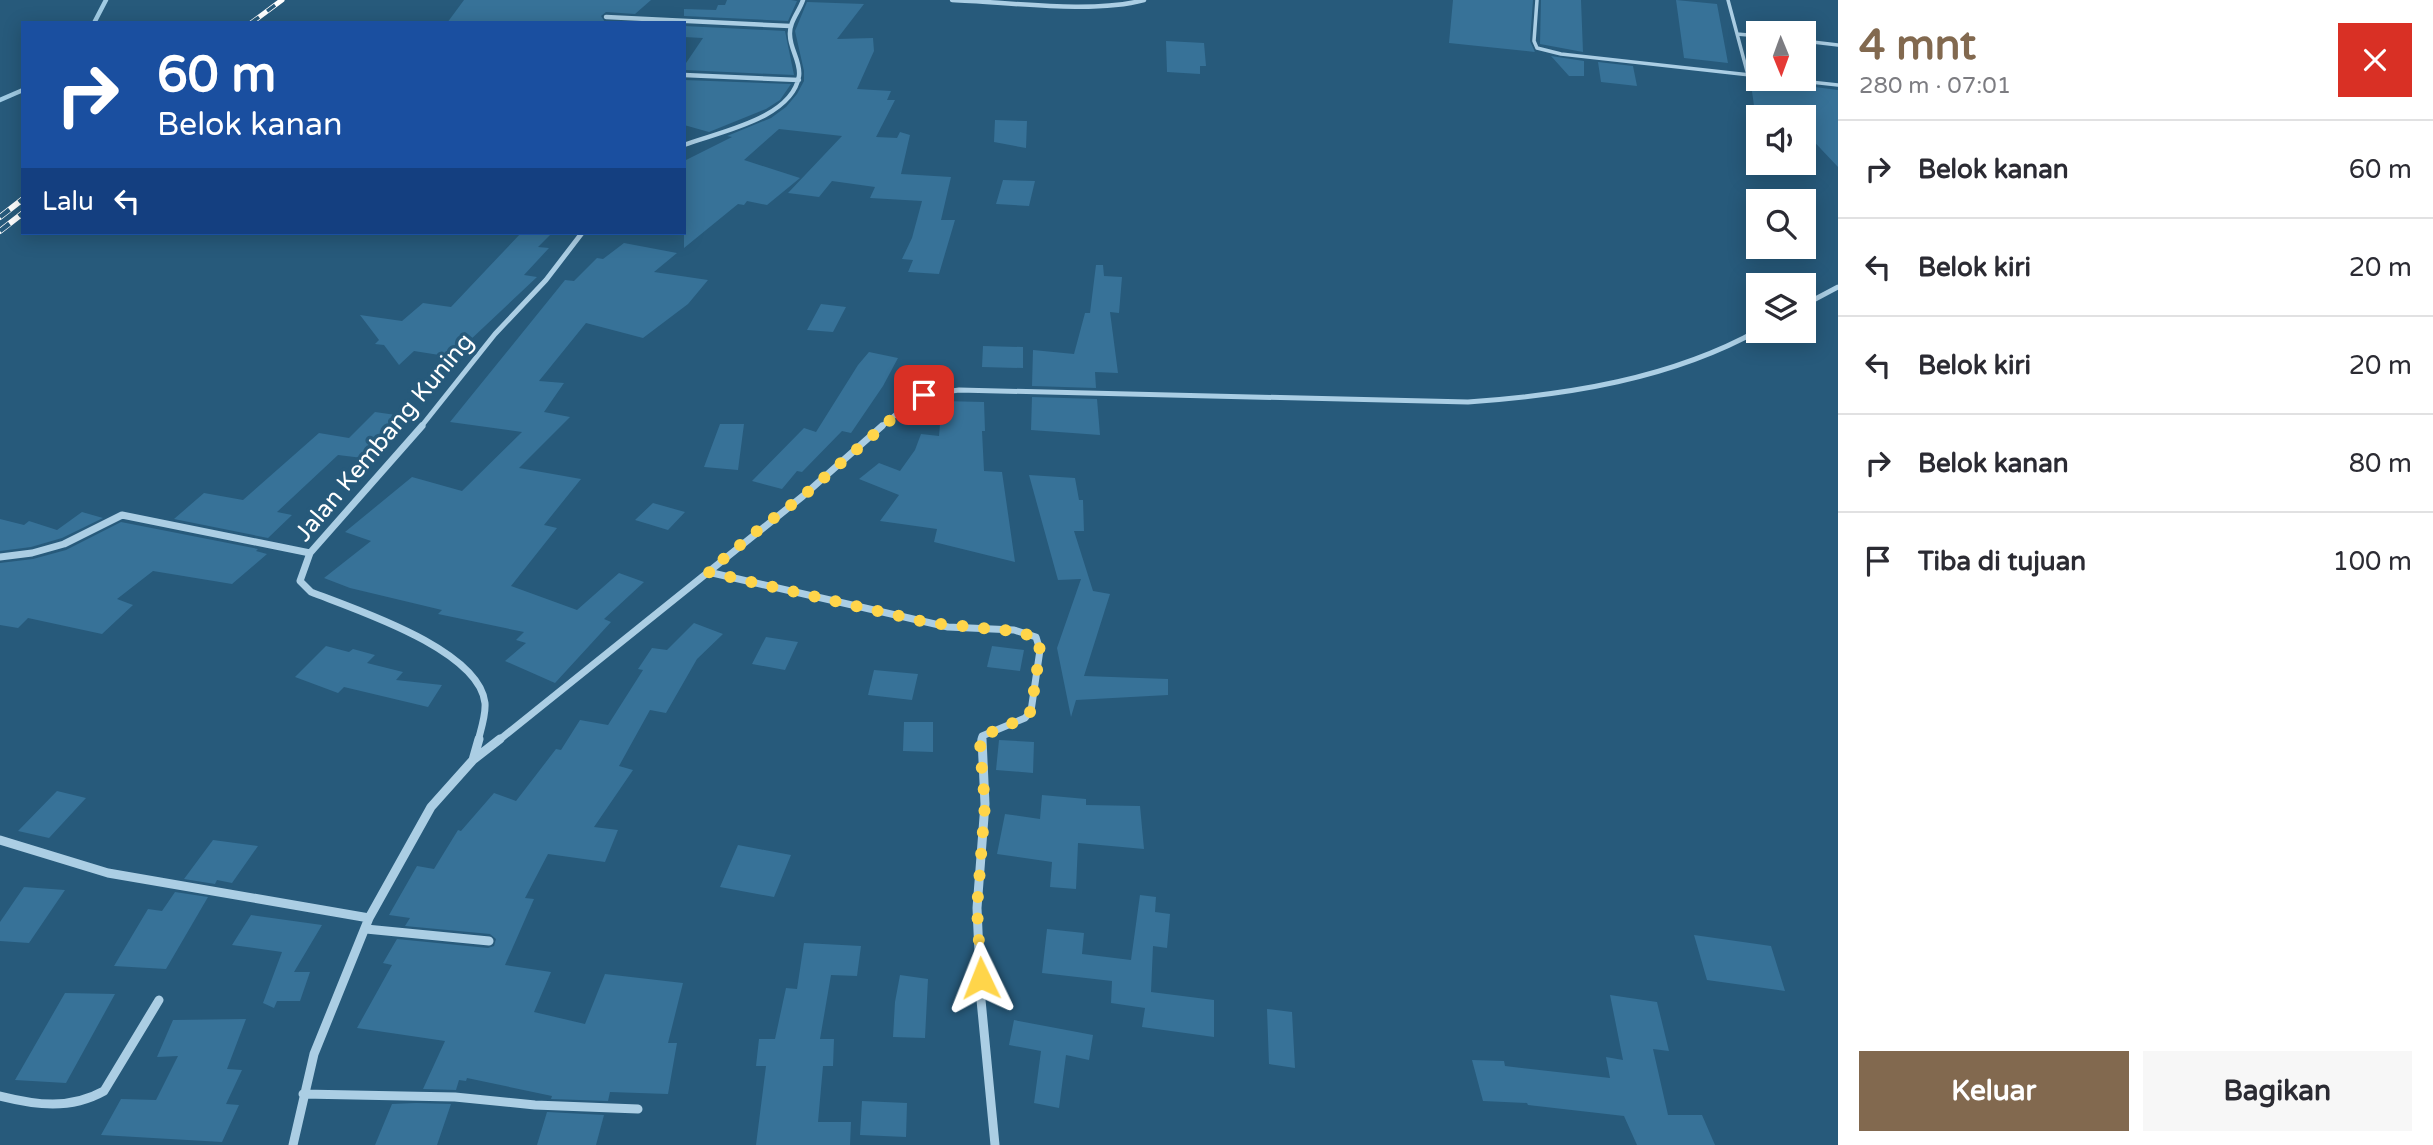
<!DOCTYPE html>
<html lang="id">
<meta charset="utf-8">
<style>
:root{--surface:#fff;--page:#f7f7f7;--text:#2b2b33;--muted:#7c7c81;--line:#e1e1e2;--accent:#82694f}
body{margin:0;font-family:"Varela Round",sans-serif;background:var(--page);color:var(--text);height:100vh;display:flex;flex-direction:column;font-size:26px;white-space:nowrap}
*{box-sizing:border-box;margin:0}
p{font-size:23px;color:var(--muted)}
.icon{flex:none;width:38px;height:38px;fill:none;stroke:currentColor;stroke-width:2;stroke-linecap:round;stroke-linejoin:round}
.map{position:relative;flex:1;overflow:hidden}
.drawer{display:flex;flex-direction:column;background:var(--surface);width:595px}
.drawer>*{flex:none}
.guide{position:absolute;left:21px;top:21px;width:665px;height:214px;border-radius:0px;box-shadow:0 4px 18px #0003;background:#1a4fa0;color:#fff;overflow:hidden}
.needle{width:46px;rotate:179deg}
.controls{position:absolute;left:1746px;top:21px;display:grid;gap:14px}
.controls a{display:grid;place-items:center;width:70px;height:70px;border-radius:0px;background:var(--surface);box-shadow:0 4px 18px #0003;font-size:35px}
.pin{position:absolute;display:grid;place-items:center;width:60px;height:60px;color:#fff;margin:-30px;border-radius:14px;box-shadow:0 4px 10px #0006}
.me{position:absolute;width:77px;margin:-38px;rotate:358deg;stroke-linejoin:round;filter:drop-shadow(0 0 5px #0008)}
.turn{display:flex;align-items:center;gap:24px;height:147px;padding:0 21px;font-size:32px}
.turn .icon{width:91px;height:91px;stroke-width:2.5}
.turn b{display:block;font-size:49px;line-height:60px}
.then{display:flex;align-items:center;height:66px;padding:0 21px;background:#0003;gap:14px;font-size:26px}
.round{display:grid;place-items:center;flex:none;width:74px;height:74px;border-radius:0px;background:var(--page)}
.head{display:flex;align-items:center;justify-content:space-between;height:119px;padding:0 21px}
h1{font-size:42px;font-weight:700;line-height:52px;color:var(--accent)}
.cta{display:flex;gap:14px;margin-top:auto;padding:14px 21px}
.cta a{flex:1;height:80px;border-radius:0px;background:var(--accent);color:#fff;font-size:28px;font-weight:700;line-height:80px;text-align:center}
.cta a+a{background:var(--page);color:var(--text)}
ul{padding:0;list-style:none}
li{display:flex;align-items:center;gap:21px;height:98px;padding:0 21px;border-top:2px solid var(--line)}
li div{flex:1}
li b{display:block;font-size:26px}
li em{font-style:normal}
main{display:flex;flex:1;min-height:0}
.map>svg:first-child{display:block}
</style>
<main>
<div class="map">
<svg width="1838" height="1145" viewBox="0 0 1838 1145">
<rect width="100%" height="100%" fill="#275a7b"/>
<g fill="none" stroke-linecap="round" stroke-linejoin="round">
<path stroke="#a0cbe4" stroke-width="4.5" d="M94,23L106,0
M0,100L23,90"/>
</g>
<path fill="#377298" d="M464,0H651L635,14L606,12L601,16L605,22L624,23H447Z
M727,0H791L797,1L788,21L684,16V9L716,10L718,5H725Z
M1453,0H1533L1530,41L1535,52L1449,43Z
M1541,0H1581L1583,52L1540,44Z
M1676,0L1717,4L1728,63L1684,58Z
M807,2L864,4L837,39L873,38L874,51L857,89L891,91L887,100H895L876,137L897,138L900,132L910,135L901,174L951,177L941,220H955L939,274L908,272L913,260L902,259L912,238L922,201L870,198L875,187L832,181L819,197L788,193L842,136L779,129L744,160L800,178L767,205L747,201L744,205L738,204L684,248V161L732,137L727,136L771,118L786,107L797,94L804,81V71L795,31Z
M684,26L785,31L794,75L684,70V66L703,38L684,37Z
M1166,41L1204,43L1206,66H1200V74L1167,72Z
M1551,56L1584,61V76H1569Z
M1598,62L1633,66L1637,86L1601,82Z
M684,80L791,84L780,100L766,109L709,132L684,125Z
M1751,84L1793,89L1792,84L1838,90V167L1804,131V117H1792L1784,109L1754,106Z
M995,120L1027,121L1026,148L994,142Z
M1003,180L1035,181L1029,206L996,204Z
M521,233H552L538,247L549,248L524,275L537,277L452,357L414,351L399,365L384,345L375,344L379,340L360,315L402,321L423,303L451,307Z
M624,243L677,253L654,272L708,280L688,304L643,338L586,323L539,381L564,383L544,412L570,417L519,468L581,479L544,525L557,528L511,586L577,610L619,573L644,582L604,619L611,622L555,683L505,661L526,643L516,640L524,632L438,614L442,610L350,588L324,578L371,541L345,532L412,477L462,491L522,432L450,422L565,280L574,281L597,258L603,259Z
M1096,265H1103L1104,276L1122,277L1119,313L1110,312L1118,373L1095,372L1096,388L1032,386L1033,350L1074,354L1085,313H1090Z
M821,304L846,307L833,332L807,330Z
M983,346L1023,347V368L982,367Z
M869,352L898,358L883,386L851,433L842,431L802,472L797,471L782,489L752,481L804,428L816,432L858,365Z
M1032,397L1097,399L1100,435L1031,430Z
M942,401L984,402L985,431H982L984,471L1002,472L1015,562L934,542L937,529L880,521L899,495L859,479L879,463L900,471L915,450L921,434L939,436Z
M375,412L410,417L371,459L338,455L277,512L292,515L268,538L174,519L204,493L243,500L319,433L349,438Z
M720,424H744L738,470L704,467Z
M1029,475L1075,478L1079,500H1083L1084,531H1074L1093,591L1110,594L1084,676L1168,679V695L1076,700L1071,717L1057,648L1081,579L1058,580Z
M653,503L685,512L668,530L635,520Z
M82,512L103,518L62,538L31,547L0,551V519L24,525L29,521L57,530Z
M121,522L258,549L256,551L267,554L232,584L153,571L117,599L133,605L102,634L28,618L18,628L0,625V563L33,559L66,550Z
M694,623L723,634L697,659L666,713L650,710L619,766L633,770L594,827L618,830L605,862L548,854L525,898L534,899L505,965L551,972L534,1012L585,1024L605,974L683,983L668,1043H677L668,1094L610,1092L608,1101L551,1099L552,1096L467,1078L466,1081L459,1080L456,1090L423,1089L445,1041L357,1028L392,965L383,963L397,939L488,948L494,946L496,939L490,934L405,926L410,918L389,915L417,866L434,869L458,830L461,831L494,793L516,801L556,749L561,750L580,720L608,725L643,670L638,669L652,648L667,650Z
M766,637L798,642L785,670L752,664Z
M326,646L349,652L353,649L375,655L367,663L403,672L396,680L442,685L428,707L344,687L338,693L295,677Z
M992,646L1024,650L1020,671L987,667Z
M874,670L918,674L912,700L868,695Z
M904,722H933V752L903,751Z
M999,740L1034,742L1033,773L996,770Z
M57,791L86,798L49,838L18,831Z
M1042,795L1086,799V805L1140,806L1144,849L1078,843L1076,889L1050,887L1052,862L997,854L1005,814L1040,819Z
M213,840L258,846L232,883L217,880L215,884L184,879Z
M738,845L791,855L774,897L720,887Z
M24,887L65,890L29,943L0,941V922Z
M175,892L208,897L166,969L114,966L148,909L162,911Z
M1140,895L1156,897L1155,912L1170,914L1167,948L1153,946L1151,992L1214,1000V1037L1142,1027L1145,1008L1111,1003L1112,981L1042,973L1047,929L1084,933L1082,954L1131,960Z
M251,915L322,925L294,972H310L300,1001H277L274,1008L263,1003L282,952L232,945Z
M1694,935L1771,946L1785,991L1707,980Z
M804,943L861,946L857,976L831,975L820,1039H834L833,1066H823L818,1122H851L850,1145H756L766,1066H756L759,1039H775L786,988L797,989Z
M900,975L928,979L925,1038L893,1037L895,1002Z
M65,993L115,994L66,1083L15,1080Z
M1610,995L1657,1002L1669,1051L1653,1049L1668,1115H1702L1715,1145H1637L1624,1116L1528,1105L1527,1103L1483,1101L1472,1060L1504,1061L1505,1066L1610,1078L1606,1057L1623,1060Z
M1267,1009L1292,1012L1295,1068L1269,1064Z
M246,1019L227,1069L242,1070L226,1104L239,1105L222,1142L101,1135L121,1099L156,1100L178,1056L157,1057L173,1020Z
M1014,1020L1093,1035L1089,1060L1066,1055L1059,1108L1034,1103L1041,1051L1009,1045Z
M862,1101L907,1103L906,1137L860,1135Z
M416,1103L451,1104L437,1145H375L392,1104Z
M547,1112L604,1115L596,1145H537Z"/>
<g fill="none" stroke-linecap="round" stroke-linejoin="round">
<path stroke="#abcee4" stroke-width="3.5" d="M1537,0L1534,41L1537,48L1561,54L1759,76
M1728,0L1748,75
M1737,34L1759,36
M1804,41L1838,45
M1783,79L1838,85"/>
<path stroke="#abcee4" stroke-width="4.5" d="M952,0C1007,2 1093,14 1144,0
M606,17L790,26
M684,75L799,80
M684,145C718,132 792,119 799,76C801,62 790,49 790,35C789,22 799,12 803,0"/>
<path stroke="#abcee4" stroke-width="5" d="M1804,305L1838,287
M420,428L495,334L546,280L582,233
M880,428C913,400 916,396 959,390L1468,402C1567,395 1671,379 1759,330"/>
<path stroke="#abcee4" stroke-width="7" d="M422,426L310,553L300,581L311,592C354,609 479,649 485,703C486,715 481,729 478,741
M0,557L32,553L64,544L122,515L310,553
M708,572L948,627L1014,630L1036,637L1040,650L1031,711L1025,718L982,736L981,741
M498,741L803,496L882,426"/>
<path stroke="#abcee4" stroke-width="9" d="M982,739L985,804L977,908L981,1000L995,1145
M473,760L479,739
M0,840L108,873L369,918
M366,929L489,941
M303,1094L455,1097L535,1105L638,1109
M0,1096C36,1105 70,1110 104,1091L159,1000
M293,1145L314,1054L369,918L431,807L473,760L500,739"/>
<g stroke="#fff" stroke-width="5">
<path id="rail-far1" d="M251,23L282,0"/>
</g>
<g stroke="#fff" stroke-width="6">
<path id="rail" d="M0,217L23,199
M0,231L23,213"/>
</g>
<use href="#rail-far1" stroke="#275a7b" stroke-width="3.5" stroke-dasharray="10" stroke-linecap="butt"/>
<use href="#rail" stroke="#275a7b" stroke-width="4.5" stroke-dasharray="12" stroke-linecap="butt"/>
</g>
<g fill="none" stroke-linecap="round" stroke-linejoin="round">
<path stroke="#ffd54a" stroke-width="12" stroke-dasharray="0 21.6" d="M924,395L909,404L803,496L753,534L708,572L930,623L1014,631L1036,637L1040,650L1031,711L1025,718L982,736L980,748L985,804L977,908L981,978"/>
</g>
<g text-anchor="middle" stroke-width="7" stroke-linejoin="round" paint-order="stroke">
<g font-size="24" fill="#fff" stroke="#275a7b">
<text transform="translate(384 437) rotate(-50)" y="8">Jalan Kembang Kuning</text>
</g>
</g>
</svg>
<div class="controls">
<a><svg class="needle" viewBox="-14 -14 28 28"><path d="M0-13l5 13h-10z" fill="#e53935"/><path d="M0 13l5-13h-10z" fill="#7c7c81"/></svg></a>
<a><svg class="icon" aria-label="sound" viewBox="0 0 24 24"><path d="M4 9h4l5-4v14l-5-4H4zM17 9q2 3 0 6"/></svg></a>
<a><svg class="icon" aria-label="search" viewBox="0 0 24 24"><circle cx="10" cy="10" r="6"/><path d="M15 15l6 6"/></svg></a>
<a><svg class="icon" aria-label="layers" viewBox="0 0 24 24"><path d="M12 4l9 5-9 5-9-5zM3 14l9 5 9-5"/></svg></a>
</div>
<div class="pin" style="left:924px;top:395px;background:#d93025"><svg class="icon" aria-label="arrive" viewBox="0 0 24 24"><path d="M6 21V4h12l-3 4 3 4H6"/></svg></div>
<svg class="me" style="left:981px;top:978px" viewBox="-20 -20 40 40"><path d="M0-17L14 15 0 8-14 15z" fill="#ffd54a" stroke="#fff" stroke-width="4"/></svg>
<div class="guide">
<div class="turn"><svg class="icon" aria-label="right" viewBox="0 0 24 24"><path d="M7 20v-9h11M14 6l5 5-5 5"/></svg><div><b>60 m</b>Belok kanan</div></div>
<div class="then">Lalu<svg class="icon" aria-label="left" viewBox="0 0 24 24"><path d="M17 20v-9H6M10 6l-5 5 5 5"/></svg></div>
</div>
</div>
<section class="drawer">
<div class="head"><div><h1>4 mnt</h1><p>280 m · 07:01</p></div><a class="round" style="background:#d93025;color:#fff"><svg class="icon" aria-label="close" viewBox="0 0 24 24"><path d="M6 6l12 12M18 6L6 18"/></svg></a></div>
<ul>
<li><svg class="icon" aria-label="right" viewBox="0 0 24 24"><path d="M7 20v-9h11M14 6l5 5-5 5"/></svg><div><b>Belok kanan</b></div><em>60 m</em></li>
<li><svg class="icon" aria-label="left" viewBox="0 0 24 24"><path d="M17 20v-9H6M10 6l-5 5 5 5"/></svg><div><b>Belok kiri</b></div><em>20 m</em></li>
<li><svg class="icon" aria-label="left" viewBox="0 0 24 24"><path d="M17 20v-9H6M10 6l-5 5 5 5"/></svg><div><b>Belok kiri</b></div><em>20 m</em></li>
<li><svg class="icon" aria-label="right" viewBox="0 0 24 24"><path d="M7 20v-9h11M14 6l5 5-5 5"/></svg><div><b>Belok kanan</b></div><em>80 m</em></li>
<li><svg class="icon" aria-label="arrive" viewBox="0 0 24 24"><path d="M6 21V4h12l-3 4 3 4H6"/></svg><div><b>Tiba di tujuan</b></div><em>100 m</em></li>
</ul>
<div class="cta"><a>Keluar</a><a>Bagikan</a></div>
</section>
</main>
